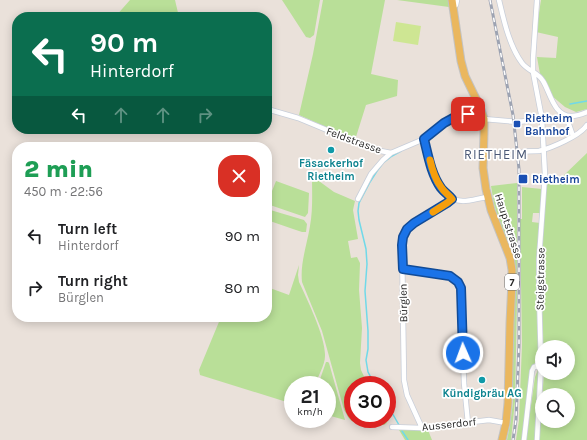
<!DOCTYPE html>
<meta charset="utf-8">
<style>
:root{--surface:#fff;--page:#f2f2f2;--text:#202124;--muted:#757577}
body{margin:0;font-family:Karla,sans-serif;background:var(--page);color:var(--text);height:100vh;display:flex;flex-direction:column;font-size:15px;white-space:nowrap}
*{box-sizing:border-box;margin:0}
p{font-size:13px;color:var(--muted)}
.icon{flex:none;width:22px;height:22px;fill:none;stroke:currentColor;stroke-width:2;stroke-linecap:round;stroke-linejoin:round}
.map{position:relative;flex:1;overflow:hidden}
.details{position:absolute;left:12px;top:142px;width:260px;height:180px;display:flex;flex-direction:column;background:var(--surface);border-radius:16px;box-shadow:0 2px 10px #0003}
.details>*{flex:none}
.banner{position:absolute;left:12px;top:12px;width:260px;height:122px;border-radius:16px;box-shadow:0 2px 10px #0003;background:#0b6e4f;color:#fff;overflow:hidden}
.buttons{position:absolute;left:535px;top:340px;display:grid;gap:8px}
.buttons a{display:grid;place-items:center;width:40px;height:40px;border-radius:50%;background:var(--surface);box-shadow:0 2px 10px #0003;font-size:20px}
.speed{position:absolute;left:284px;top:376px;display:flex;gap:8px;font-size:20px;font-weight:700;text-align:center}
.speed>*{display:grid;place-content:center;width:52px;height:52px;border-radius:50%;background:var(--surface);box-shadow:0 2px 10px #0003;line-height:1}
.speed small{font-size:10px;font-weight:400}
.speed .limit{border:6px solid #d22;background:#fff;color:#111}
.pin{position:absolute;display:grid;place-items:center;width:34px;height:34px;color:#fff;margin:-17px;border-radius:8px;box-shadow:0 2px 6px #0006}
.me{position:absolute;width:44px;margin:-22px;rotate:358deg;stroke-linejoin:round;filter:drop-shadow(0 0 3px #0008)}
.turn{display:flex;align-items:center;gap:14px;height:84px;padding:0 12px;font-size:18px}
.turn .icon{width:52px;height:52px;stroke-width:2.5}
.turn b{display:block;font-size:28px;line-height:34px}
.lanes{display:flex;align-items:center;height:38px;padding:0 12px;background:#0003;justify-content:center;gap:20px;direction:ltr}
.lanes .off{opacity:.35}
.round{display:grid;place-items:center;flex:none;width:42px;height:42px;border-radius:16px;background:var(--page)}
.head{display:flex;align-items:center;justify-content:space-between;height:68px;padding:0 12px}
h1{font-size:24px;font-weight:800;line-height:30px;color:#1e9e55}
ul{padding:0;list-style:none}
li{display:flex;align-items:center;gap:12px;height:52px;padding:0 12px}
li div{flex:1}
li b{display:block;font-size:15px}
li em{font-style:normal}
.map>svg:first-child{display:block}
</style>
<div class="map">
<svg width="587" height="440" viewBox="0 0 587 440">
<rect width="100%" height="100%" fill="#eae1da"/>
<path fill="#b9df98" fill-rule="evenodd" d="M130,0H175L179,17H115Z
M282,0H320L314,35L310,38L306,37Z
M323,0H385L371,74L398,80L397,96L366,105L355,140L299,115L313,54Z
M397,0H448L449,7Z
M541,0H587V109L576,112L565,107L552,96L540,74L537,57L556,58L558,37L536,32Z
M587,153V440H539L544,373H568V347H543L542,308L541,292L542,251L547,179L562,177ZM542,395H568V421H542Z
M312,176L334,192L355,201L353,210L358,239L348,241L351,258L357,257L360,263L359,290L362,328L360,363L361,370L368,385H353V419H387V417C388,420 388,423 384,425L354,422C348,420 347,414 344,410L322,331L302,282C300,263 307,245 310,226C313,210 312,192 312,176Z
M276,181L309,193L308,213L305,217L270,205L268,201Z
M517,183V301L515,401L511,440H507L510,425L513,402L512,347L515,272L494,204L491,186Z
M522,187L542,189L541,213H533L532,222L540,223L539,354L534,365L522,440H516L519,420L522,345L520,219H522Z
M267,209L304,220L307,224L306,232H302L293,229L267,220Z
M299,265L298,275L299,282C307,299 326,338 325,356C325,365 318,376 315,385H293V404L200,375L199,370L221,317H267V287L289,295Z
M326,362H328L329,363L345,420L327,415V385H318Z
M539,367L536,440H526L535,377Z
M399,430H428L432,440H405Z"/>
<path fill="#cee693" d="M396,22L421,26L418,45L393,41Z"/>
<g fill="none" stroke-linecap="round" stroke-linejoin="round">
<path stroke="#70d9e9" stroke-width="1.5" d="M570,104L587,101
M432,138L443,127L454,120
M375,385L368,372L366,360L368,349V331L365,291L367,264L366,249L359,220L358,211L359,203L370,182L377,171L383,163L392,156L401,151
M387,404L399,425
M402,431L408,440"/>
<g stroke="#c8ced9" stroke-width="6">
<path id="street" d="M499,0C504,21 509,45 522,63C528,71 538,72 543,81C550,92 554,117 572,116C577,116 582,114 587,112
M453,6L456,5L457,0
M267,109L298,118L351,140L376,150L391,153L424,139L444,123L455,117L482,112
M566,116L573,136
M484,119L518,122L542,119
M424,139C429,158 432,180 447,193C452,198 455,201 463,201C471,201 479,198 487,197
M523,152C528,151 534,151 539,151C551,148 580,136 587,125
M358,199L371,174L383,160L391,153
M403,269L450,276L458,282L461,289L464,383L468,423
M392,427L422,428L489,420L506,423
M422,428L407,395L404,380L402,245L403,237L407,229L414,223L447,203L452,199
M524,440L532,371L534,367L541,365
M537,440L541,365L539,292V259L545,175L542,119L533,72V59L537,0"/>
</g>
<g stroke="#c3c3c3" stroke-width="9">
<path id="primary" d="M452,0L461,61L465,76L480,107L484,119V133L483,168L486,189L491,210L510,258L512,270V281L510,323L508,403L506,423L502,440"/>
</g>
<use href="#street" stroke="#fff" stroke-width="4.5"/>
<use href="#primary" stroke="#eab75e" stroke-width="7"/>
<g stroke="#9da3b2" stroke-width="3">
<path id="rail" d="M490,0L513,115L519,169V345L516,420L513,440"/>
</g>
<use href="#rail" stroke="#fff" stroke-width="1.5" stroke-dasharray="4.5" stroke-linecap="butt"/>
</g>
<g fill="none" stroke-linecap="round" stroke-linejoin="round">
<g stroke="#114b97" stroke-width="10">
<path id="route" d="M463,353L461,288L458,282L450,276L403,269L402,245L403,237L407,229L414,223L447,203L452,199C449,195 444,192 441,188C431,174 428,155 424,139L444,123L455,117L468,114"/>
</g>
<use href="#route" stroke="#1a73e8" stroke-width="7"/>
<path stroke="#f59e0b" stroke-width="7" d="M430,160C432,169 435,179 441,187C444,192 449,195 452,199L447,203L433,212"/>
</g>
<g fill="#1a4fb4" stroke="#fff" stroke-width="1.5">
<rect x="513" y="120" width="8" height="8" rx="2"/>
<rect x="518" y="174" width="10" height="10" rx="2"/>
</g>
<g fill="#0f9aa8" stroke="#fff" stroke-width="1.5">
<circle cx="331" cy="150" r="4"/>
<circle cx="482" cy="380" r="4"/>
</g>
<g text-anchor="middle" stroke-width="3.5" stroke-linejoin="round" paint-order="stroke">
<rect fill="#fff" stroke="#686868" stroke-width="1" x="505" y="274" width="14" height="16" rx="3"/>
<g font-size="10" font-weight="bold" fill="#282828">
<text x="512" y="286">7</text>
</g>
<g font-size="11" font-weight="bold" fill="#164399" stroke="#fff" text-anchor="start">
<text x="525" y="122">Rietheim<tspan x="525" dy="13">Bahnhof</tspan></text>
<text x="532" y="183">Rietheim</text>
</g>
<g font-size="11" fill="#282828" stroke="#fff">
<text transform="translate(354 140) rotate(20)" y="4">Feldstrasse</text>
<text transform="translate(509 226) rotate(72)" y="4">Hauptstrasse</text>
<text transform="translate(540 279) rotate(-89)" y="4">Steigstrasse</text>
<text transform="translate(403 303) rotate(-91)" y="4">Bürglen</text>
<text transform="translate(449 424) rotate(-6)" y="4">Ausserdorf</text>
</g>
<g font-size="11" font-weight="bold" fill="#0d838f" stroke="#fff">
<text x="331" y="167">Fäsackerhof<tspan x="331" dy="13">Rietheim</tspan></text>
<text x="482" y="397">Kündigbräu AG</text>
</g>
<g font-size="13" letter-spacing="1" fill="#4a5876" stroke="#fff">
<text x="496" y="159">RIETHEIM</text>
</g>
</g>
</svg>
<div class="buttons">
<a><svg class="icon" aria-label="sound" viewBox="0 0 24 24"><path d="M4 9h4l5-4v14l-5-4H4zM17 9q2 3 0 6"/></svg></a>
<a><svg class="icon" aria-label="search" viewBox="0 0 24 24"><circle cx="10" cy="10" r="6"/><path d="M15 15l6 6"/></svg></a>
</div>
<div class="speed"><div>21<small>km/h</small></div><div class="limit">30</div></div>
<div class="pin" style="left:468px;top:114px;background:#d93025"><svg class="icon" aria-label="arrive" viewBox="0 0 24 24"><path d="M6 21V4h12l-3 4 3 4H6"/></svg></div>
<svg class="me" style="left:463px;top:353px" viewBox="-20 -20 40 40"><circle r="17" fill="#1a73e8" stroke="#fff" stroke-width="3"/><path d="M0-11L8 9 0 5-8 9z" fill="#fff"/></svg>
<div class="banner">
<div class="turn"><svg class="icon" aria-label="left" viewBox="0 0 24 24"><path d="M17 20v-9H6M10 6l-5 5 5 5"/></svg><div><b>90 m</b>Hinterdorf</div></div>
<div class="lanes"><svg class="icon" aria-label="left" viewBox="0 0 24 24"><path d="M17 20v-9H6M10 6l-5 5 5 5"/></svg><svg class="icon off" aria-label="ahead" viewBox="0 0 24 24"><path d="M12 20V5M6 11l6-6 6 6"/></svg><svg class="icon off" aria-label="ahead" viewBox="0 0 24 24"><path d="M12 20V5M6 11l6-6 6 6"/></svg><svg class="icon off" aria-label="right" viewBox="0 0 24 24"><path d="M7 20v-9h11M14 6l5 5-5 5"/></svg></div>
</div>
<section class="details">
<div class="head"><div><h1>2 min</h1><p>450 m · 22:56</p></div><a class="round" style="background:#d93025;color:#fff"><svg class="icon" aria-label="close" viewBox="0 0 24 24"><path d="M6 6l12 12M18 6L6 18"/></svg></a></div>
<ul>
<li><svg class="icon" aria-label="left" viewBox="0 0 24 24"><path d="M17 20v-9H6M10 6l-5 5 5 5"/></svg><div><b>Turn left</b><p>Hinterdorf</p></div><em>90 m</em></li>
<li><svg class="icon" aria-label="right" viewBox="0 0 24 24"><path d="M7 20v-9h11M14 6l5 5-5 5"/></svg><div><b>Turn right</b><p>Bürglen</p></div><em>80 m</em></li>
</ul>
</section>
</div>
